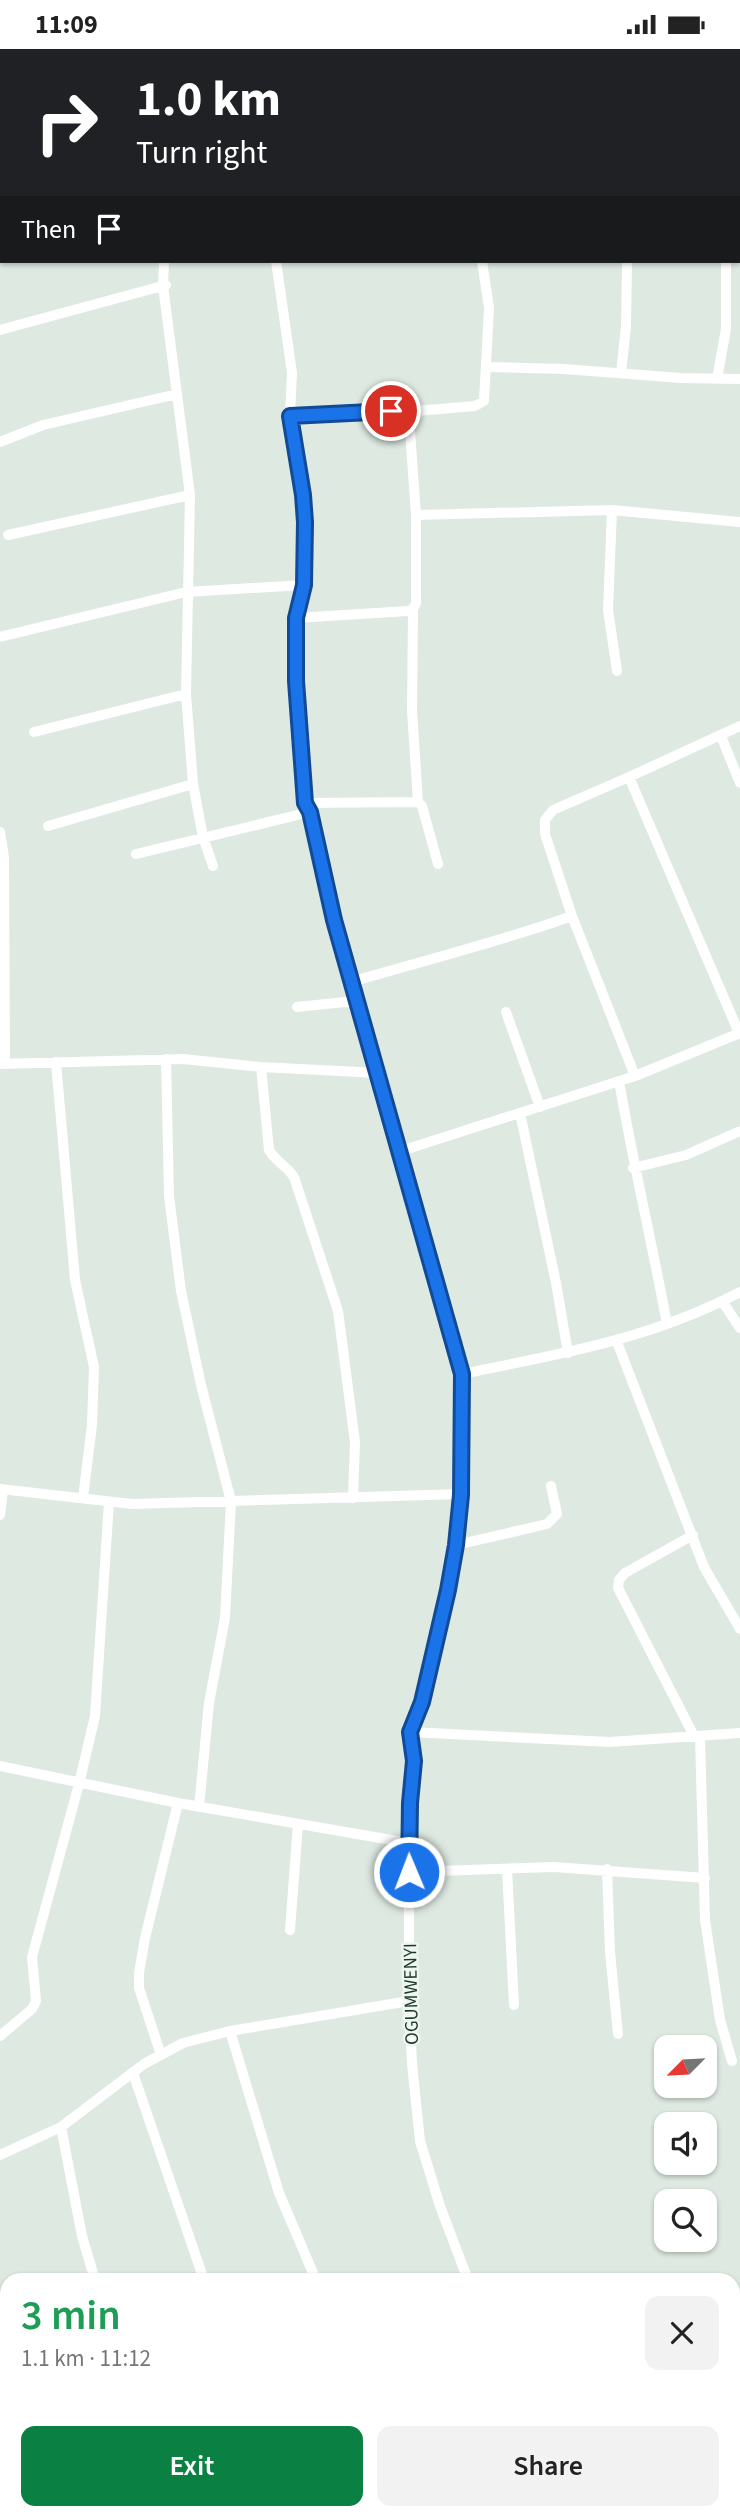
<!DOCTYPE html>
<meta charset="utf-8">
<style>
:root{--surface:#fff;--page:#f2f2f2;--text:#222;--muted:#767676;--accent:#0b8043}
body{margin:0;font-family:"Source Sans 3",sans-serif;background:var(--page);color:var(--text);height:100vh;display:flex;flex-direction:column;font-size:26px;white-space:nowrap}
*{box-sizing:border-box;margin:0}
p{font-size:23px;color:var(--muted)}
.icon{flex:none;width:38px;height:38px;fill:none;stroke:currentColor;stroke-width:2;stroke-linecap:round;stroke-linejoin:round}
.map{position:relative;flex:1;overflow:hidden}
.side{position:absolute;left:0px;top:2224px;width:740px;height:247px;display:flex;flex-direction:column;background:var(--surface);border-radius:21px 21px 0 0;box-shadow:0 2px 5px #0004}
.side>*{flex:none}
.hud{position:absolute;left:0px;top:0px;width:740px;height:214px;box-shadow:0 2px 5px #0004;background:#202124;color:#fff;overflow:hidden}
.needle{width:46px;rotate:246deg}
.controls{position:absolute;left:654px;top:1986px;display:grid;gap:14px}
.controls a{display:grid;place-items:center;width:63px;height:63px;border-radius:14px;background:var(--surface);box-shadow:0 2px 5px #0004;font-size:35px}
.pin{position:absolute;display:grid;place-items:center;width:60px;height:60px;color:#fff;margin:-30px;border:4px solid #fff;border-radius:50%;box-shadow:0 2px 7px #0007}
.me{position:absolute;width:77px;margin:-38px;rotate:359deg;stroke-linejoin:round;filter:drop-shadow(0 0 5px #0008)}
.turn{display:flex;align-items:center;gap:24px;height:147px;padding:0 21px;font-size:32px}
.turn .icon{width:91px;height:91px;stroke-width:2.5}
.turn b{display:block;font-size:49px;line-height:60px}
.then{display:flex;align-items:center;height:66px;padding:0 21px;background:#0003;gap:14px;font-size:26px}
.round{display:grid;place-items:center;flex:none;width:74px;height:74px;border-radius:14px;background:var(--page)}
.head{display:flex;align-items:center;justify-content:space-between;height:119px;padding:0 21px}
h1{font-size:42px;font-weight:600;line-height:52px;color:#1e9e55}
.primary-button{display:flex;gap:14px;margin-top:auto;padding:14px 21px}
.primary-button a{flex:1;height:80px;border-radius:14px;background:var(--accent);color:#fff;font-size:28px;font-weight:600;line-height:80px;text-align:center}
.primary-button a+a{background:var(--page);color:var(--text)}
.status{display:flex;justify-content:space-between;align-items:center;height:49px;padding:0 35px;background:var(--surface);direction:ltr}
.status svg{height:19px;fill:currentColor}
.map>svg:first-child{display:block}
</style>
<div class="status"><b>11:09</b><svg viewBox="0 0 49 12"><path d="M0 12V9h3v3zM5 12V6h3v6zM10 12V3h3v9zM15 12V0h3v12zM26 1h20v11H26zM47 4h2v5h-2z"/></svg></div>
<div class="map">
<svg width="740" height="2470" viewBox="0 0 740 2470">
<rect width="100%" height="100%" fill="#dde9e1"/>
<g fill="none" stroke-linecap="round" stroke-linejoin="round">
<path stroke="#fff" stroke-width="10" d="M54,0L55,2
M270,0V2
M372,0V2
M472,0V2
M678,0V2
M153,2V0
M738,154H740
M0,168H2
M164,212L163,237L190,446L186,645L193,735L203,788L213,817
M276,212L292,324L290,367L303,446L305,473L304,536L296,569V632L305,754L310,763L334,871L462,1325L461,1445L456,1496L448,1541L422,1653L410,1683L414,1712L409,1754V1952L412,2015L420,2092L440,2157L468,2231
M0,281L166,236L163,237
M487,318L564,320L681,329L740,330
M621,324L626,277L627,212
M717,330L726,280V212
M404,363L475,357L484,352L489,259L482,212
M290,367L404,363L410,382L416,466V554L413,560L408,562L296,569
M0,393L43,376L177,345
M612,461L608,561L617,622
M416,466L612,461L740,473
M8,486L190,446
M413,560L412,662L418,753
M0,588L186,543L304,536
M34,683L186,645
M721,687L740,734
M629,728L740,677
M305,754L418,753L422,757L438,815
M48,777L193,735
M0,783L4,808L5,1014
M136,805L310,763
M351,933C425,911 500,893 572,867
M297,958L345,953L357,954
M506,963L540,1058
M166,1010L169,1147L181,1242L201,1336L231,1452L225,1569L209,1654L199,1758
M56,1013L75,1231L94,1318L92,1376L83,1449
M0,1015L183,1010L261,1018L378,1024
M261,1018L269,1101C276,1113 286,1116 294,1128L338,1262L355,1393L353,1449
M635,1027L572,867L545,785V771L553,761L629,728L739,984
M619,1032C633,1114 652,1194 667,1275
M520,1064L556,1234L568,1304
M401,1102L635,1027L740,984
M633,1119L686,1106L740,1082
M722,1252L740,1279
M617,1293L704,1518L740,1580
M462,1325C560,1305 651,1290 740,1243
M0,1440L132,1455L461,1445
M0,1466L3,1441
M693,1486L625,1524L619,1531L618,1539L694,1687
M456,1496L547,1475L557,1465L551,1437
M410,1683L610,1693L740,1684
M700,1687L705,1871L720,1971L732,2012
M0,1717L178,1754L409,1794
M507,1820L514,1956
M607,1820L610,1903L618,1985
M409,1823L554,1818L705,1829
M290,1881L298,1775
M230,1982L279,2144L316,2231
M0,1987L32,1960L36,1952L32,1908L79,1735L95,1667L109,1453
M161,2006L139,1939V1924L145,1889L178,1754
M133,2024L204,2231
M61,2078L82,2187L95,2231
M0,2106L61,2078L144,2015L183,1994L230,1982L409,1952
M733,2250L740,2244
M0,2274L7,2294
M733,2424L740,2422
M68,2464L69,2470
M188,2464L192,2470
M309,2464L313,2470
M553,2464L555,2470
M358,2470L367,2464
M592,2470L607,2464"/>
</g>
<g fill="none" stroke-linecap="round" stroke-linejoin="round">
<g stroke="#114b97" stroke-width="18">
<path id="route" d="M391,362L290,367L303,446L305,473L304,536L296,569V632L305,754L310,763L334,871L462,1325L461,1446L456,1496L448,1541L422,1653L410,1683L414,1712L410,1754L409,1823"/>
</g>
<use href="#route" stroke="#1a73e8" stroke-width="12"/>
</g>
<g text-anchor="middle" stroke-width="5" stroke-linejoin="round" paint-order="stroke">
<g font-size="19" fill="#1f382c" stroke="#edf6ef">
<text transform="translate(410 1945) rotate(-91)" y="7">OGUMWENYI</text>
</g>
</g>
</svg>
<div class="controls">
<a><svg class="needle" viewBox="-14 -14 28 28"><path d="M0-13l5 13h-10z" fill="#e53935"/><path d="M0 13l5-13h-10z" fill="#767676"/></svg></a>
<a><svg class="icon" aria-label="sound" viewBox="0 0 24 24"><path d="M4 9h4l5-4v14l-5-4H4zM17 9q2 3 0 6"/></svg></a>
<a><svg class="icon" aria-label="search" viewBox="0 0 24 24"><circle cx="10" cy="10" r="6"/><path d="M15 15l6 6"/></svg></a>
</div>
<div class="pin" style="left:391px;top:362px;background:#d93025"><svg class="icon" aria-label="arrive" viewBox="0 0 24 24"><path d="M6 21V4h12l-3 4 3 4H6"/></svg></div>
<svg class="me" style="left:409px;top:1823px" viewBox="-20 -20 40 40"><circle r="17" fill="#1a73e8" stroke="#fff" stroke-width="3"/><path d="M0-11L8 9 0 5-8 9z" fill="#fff"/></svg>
<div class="hud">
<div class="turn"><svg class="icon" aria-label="right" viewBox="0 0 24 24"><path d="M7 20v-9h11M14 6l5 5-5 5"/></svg><div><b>1.0 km</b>Turn right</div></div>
<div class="then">Then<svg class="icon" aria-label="arrive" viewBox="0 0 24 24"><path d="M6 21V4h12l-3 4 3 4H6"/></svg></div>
</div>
<section class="side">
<div class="head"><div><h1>3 min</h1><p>1.1 km · 11:12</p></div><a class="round"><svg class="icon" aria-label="close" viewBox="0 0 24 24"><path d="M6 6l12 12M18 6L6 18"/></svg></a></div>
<div class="primary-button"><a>Exit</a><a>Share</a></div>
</section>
</div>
